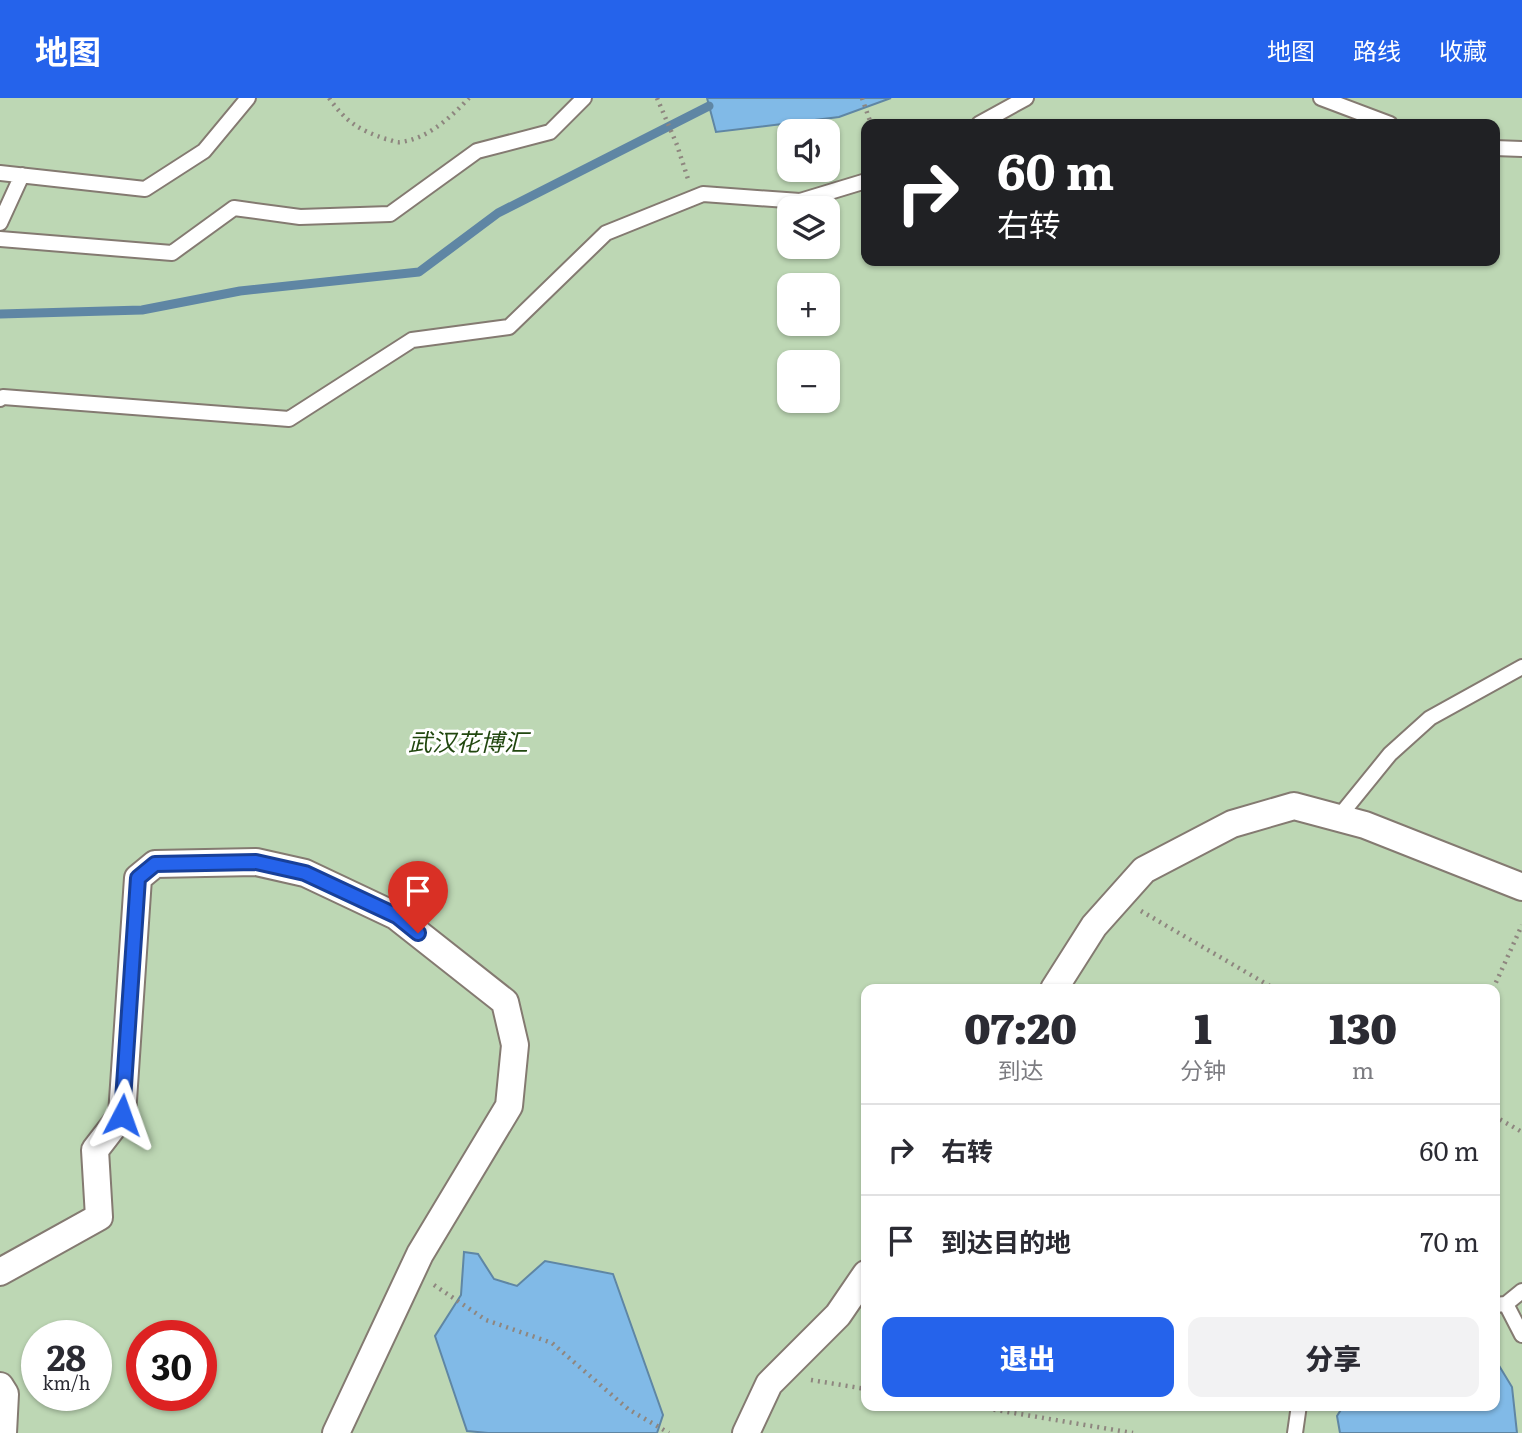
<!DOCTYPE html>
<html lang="zh">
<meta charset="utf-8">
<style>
:root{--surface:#fff;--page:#f2f2f3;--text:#2b2b33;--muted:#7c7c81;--line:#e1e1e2;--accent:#2563eb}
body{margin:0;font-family:Literata,"Noto Sans SC",serif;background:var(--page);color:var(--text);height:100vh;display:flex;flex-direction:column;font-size:26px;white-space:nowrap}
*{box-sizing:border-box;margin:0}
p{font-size:23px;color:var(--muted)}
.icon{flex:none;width:38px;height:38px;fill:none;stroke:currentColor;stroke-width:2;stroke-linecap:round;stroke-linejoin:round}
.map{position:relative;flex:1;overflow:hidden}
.side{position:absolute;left:861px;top:886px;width:639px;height:427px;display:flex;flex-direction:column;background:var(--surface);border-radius:14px;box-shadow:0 2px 5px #0004}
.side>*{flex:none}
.banner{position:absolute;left:861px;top:21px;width:639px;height:147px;border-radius:14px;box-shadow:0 2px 5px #0004;background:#202124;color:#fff;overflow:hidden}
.tools{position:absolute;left:777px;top:21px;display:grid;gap:14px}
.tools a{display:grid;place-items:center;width:63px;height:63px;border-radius:14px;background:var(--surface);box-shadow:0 2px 5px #0004;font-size:35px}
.speed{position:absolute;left:21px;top:1222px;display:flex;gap:14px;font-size:35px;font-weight:700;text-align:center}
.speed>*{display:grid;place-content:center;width:91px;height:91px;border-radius:50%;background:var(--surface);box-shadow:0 2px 5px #0004;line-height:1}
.speed small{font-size:18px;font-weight:400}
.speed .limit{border:10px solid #d22;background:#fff;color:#111}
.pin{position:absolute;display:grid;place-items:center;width:60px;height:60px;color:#fff;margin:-72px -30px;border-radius:50% 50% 50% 0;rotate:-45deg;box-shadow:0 0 7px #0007}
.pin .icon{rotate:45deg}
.me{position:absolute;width:77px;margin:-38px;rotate:4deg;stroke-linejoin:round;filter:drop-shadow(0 0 5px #0008)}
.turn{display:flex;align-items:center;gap:24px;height:147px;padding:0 21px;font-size:32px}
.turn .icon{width:91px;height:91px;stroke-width:2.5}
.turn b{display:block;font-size:49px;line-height:60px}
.eta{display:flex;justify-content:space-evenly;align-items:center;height:119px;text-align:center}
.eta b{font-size:42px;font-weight:800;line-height:49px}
.button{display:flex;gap:14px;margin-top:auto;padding:14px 21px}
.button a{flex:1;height:80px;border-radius:14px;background:var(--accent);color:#fff;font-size:28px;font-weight:800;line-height:80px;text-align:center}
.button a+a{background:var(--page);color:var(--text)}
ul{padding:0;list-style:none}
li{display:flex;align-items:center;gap:21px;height:91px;padding:0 21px;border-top:2px solid var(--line)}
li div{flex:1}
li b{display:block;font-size:26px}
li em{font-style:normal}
header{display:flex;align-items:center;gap:42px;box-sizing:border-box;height:98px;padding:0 35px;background:var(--accent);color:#fff}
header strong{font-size:33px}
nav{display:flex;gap:38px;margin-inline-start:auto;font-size:24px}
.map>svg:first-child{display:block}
</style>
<header>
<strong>地图</strong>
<nav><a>地图</a><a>路线</a><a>收藏</a></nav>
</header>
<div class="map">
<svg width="1522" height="1335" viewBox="0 0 1522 1335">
<rect width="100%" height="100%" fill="#fef3e9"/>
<path fill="#bdd7b4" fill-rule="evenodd" d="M0,0H1522V1335H0ZM866,26H1494V163H866ZM789,33H828V72H789ZM789,110H828V149H789ZM789,187H828V226H789ZM789,264H828V303H789ZM866,891H1494V1307H866ZM37,1237H96V1297H37ZM142,1237H201V1297H142Z"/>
<path fill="#81bae7" stroke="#5f86a4" stroke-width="2" d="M707,0H891L839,19L716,34Z
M464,1154L478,1156L494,1181L517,1188L545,1163L613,1176L663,1317L657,1335H488L467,1333L435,1238L461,1197Z
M1495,1261L1512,1289L1517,1335H1340L1337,1318L1344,1307H1494Z"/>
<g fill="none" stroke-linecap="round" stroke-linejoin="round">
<path stroke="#5f86a4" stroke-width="9" d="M0,216L142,212L240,193L419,174L498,115L709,8"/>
<g stroke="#847a71" stroke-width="18">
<path id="service" d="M1321,0L1390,26
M979,26L1026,0
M1494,50L1522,51
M0,75L145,91L204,53L248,0
M0,125L22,77
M0,141L172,155L234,110L300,119L390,116L477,53L550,34L584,0
M0,301L3,299L289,321L412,242L509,229L606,135L703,96L800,103L866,83
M1338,720L1390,656L1430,620L1522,569
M1506,1206L1522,1237
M1494,1207L1506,1206L1522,1193
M1295,1335L1299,1307"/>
</g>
<g stroke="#847a71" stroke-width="30">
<path id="minor" d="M1054,891L1094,828L1144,772L1232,726L1294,708L1365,727L1522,789
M0,1174L99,1119L95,1052L122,1017L138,780L155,766L256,764L305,775L396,818L505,904L515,947L509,1008L420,1156L336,1335
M0,1288L5,1296L3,1335
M746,1335L769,1286L838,1217L866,1176"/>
</g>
<path stroke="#8e867f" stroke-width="4.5" stroke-dasharray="2 5" stroke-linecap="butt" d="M329,0C346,24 359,32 386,41C391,42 396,45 401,44C429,40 451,19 469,0
M657,0L677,47L688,81
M862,0L871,26
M1141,813L1275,891
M1493,891L1522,827
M1494,1018L1522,1034
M434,1187L486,1222L552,1245L628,1311L669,1335
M811,1282L866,1291
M966,1307L1133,1335"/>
<use href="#service" stroke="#fff" stroke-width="14"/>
<use href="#minor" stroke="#fff" stroke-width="26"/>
</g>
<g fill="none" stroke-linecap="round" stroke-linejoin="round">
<g stroke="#184099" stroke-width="18">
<path id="route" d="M122,1017L138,780L155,766L256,764L305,775L397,818L418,835"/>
</g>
<use href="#route" stroke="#2563eb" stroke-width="12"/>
</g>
<g text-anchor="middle" stroke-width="6" stroke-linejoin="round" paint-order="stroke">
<g font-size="24" font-style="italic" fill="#21470f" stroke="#fff">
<text x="468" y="653">武汉花博汇</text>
</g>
</g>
</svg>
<div class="tools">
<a><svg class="icon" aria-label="sound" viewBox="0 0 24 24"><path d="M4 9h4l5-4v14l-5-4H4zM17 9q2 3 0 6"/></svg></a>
<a><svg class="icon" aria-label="layers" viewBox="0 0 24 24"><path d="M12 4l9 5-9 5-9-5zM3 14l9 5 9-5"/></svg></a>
<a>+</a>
<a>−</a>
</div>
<div class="speed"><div>28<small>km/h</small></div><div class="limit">30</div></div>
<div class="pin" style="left:418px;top:835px;background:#d93025"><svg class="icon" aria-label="arrive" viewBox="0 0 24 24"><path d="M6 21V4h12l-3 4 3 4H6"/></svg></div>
<svg class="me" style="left:122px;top:1017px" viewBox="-20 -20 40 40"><path d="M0-17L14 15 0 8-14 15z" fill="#2563eb" stroke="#fff" stroke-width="4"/></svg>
<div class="banner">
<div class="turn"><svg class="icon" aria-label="right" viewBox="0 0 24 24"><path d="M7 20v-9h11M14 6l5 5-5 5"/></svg><div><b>60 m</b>右转</div></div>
</div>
<section class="side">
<div class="eta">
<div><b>07:20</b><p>到达</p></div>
<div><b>1</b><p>分钟</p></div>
<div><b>130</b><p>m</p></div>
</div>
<ul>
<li><svg class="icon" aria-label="right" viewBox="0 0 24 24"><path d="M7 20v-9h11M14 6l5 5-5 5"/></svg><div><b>右转</b></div><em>60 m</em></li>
<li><svg class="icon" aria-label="arrive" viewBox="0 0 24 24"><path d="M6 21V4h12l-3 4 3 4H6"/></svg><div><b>到达目的地</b></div><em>70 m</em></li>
</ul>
<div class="button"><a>退出</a><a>分享</a></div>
</section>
</div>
